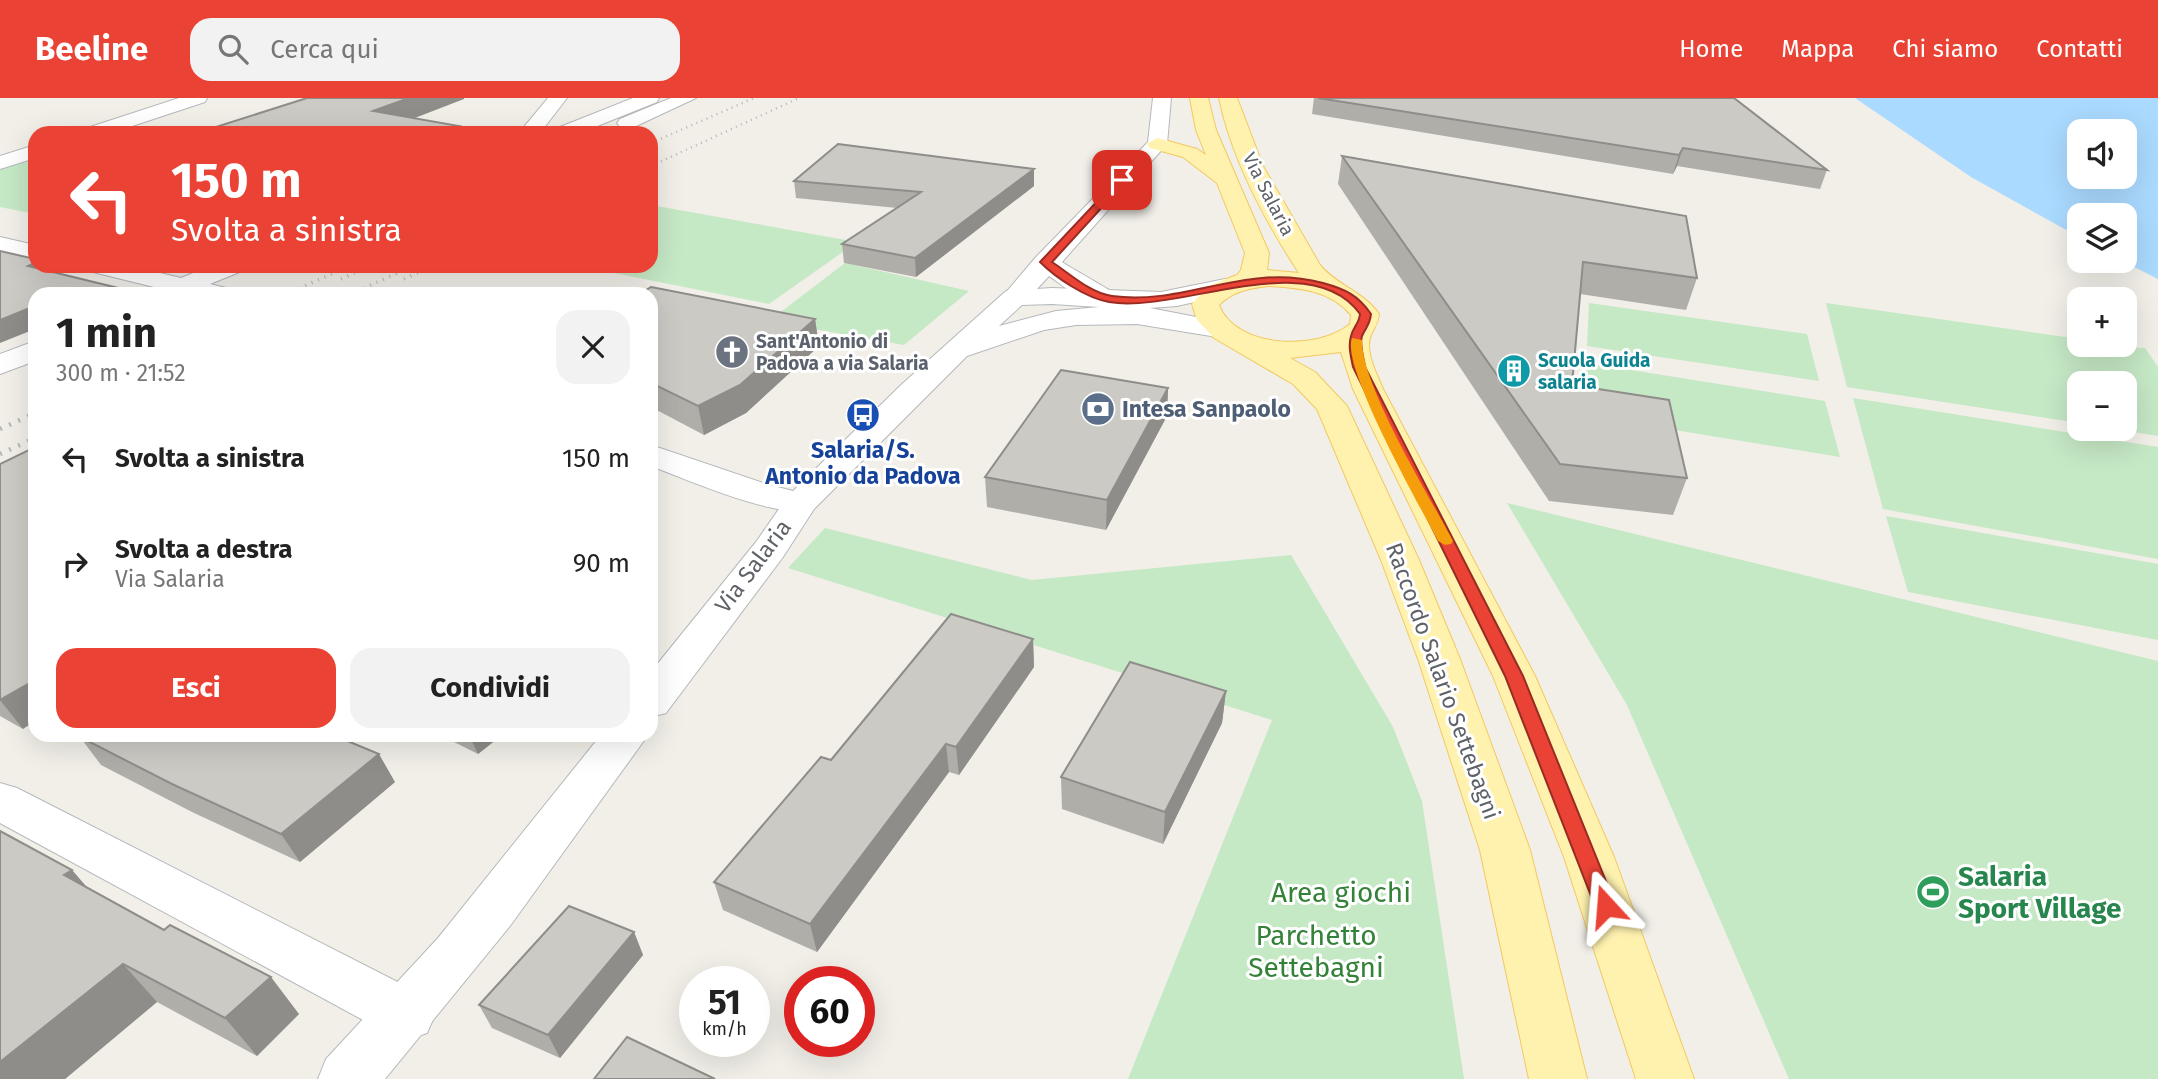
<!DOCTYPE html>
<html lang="it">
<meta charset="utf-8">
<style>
:root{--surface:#fff;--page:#f2f2f2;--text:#222;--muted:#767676;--accent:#ea4335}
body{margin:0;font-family:"Fira Sans",sans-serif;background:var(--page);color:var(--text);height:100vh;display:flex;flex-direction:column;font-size:26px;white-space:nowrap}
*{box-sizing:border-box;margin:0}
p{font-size:23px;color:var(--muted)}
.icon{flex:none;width:38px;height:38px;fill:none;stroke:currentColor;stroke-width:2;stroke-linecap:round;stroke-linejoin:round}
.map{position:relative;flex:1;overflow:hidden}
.drawer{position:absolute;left:28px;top:189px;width:630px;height:455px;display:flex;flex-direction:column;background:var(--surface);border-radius:21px;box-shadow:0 7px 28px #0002}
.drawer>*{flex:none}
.banner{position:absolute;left:28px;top:28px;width:630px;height:147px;border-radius:21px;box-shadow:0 7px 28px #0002;background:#ea4335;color:#fff;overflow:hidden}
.fabs{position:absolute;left:2067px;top:21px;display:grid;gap:14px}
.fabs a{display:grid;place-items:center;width:70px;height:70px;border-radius:14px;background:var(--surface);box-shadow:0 7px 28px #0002;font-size:35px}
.speed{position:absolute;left:679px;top:868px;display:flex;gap:14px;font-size:35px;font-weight:700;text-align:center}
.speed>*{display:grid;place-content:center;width:91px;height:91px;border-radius:50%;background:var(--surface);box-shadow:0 7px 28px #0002;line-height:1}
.speed small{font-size:18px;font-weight:400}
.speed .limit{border:10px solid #d22;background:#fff;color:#111}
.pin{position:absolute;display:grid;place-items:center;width:60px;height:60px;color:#fff;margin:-30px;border-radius:14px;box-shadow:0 4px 10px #0006}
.me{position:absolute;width:77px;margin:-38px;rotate:341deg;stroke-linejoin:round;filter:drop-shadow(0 0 5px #0008)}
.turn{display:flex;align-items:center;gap:24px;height:147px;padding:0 28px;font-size:32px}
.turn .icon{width:91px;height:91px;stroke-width:2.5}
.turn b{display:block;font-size:49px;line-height:60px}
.round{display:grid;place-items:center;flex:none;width:74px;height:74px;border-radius:21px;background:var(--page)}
.head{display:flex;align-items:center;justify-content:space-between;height:119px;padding:0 28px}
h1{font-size:42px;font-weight:700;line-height:52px}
.primary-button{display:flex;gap:14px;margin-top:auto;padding:14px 28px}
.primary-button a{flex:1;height:80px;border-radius:21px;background:var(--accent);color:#fff;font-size:28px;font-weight:700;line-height:80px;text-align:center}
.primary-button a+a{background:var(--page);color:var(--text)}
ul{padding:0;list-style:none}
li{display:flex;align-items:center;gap:21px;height:105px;padding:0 28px}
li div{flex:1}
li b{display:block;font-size:26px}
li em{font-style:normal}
header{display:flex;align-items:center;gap:42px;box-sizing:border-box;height:98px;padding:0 35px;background:var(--accent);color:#fff}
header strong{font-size:33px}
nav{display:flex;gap:38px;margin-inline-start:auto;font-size:24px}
.search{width:490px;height:63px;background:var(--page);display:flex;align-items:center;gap:18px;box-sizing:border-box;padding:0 24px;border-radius:21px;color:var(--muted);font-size:26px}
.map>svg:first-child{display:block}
</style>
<header>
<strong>Beeline</strong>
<div class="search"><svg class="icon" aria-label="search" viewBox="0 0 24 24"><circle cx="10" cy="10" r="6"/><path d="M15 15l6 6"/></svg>Cerca qui</div>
<nav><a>Home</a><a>Mappa</a><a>Chi siamo</a><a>Contatti</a></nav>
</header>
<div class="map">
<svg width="2158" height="981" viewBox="0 0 2158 981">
<rect width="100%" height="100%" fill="#f1efe8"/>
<path fill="#c5e8c5" d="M35,58V116L0,109V70Z
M651,107L857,144L769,206L579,168H651Z
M845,165L969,193L904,247L769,223Z
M1589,205L1807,236L1819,283L1587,248Z
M1826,205L2079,241V247L2145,250L2158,269V338L2114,331H2124V285H2079V325L1847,289Z
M1587,265L1825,303L1840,359L1583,317Z
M1853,300L2158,349V461L1883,411Z
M1507,405L2158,563V981H1789L1627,607Z
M1886,418L2158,466V542L1908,494Z
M825,430L1032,482L1291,457L1393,629L1422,703L1464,981H1128L1272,622L788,470Z"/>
<path fill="#aadaff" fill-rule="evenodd" d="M1855,0H2158V181L2122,163L2124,117H2079V139L1971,79ZM2079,33H2124V79H2079Z"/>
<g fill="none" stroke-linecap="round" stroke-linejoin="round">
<g stroke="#b5b8bc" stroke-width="2">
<path id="minor" d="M179,0H207L205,4L111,35H81L84,31Z
M548,0H567L540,35H519Z
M633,0H659L657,4L580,35H552L555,31Z
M671,0H696L634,29H620L617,25L620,21Z
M1153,0H1171L1167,46L1062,164C1071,170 1121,198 1123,201L1119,207C1093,213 1069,192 1049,178L1024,205H1006L1002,199L1036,159L1148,44Z
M35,47V60L0,71V58Z
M0,139L35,147V161L0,153Z
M85,168H131L181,180L210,168H246L242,173L210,186L226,190L230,196H170L166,192L89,173Z
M35,243V263L0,276V256Z
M651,347L766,386L812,398L818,405L812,412C777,421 688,382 651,368Z
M0,685L17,690L427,899L435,917L427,935L407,942L387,935L0,725Z"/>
</g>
<g stroke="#b5b8bc" stroke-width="2">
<path id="tertiary" d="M1225,181L1234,183L1238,189L1234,195L1177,208L1150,210L1227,225L1231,231L1227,237L1217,239L1137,226L1076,227L1044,232L967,258L814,411L783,459L666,615L651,619V574L756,444L788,398L901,287L1006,193L1052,190L1161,194ZM1052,206L1099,209L1056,213L999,228L1022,207Z
M601,637H648L510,828L385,981H318L326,961L438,840Z"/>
</g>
<g stroke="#f2c960" stroke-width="2">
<path id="primary" d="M1190,0H1208L1216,32L1269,155L1267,172L1299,175C1265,123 1232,62 1219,0H1237L1263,68L1320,167C1337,188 1363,193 1379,216C1378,226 1375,228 1371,237C1364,253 1377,276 1383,291L1535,578L1614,759L1694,981H1636L1564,759L1493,578L1353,291L1341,254L1290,260L1315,274L1347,308L1419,462L1460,561L1530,752L1587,981H1529L1480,752L1418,561L1381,462L1317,311L1293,286L1214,240L1197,222L1192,206L1208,188L1237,177L1241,172L1245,155L1217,85L1183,59L1150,50L1147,46L1157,40L1197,51L1206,57L1196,32ZM1269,188C1299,190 1330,192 1351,217L1350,226C1318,253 1236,251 1219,207C1233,193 1250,190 1269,188Z"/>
</g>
<use href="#minor" fill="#fff" fill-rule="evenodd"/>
<use href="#tertiary" fill="#fff" fill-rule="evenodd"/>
<use href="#primary" fill="#fff2af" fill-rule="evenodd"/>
<path stroke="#b6b7b8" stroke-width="2.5" stroke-dasharray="1 4.5" stroke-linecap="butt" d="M651,45L754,0
M651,68L799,0"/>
<path stroke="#b6b7b8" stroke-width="3.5" stroke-dasharray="1 6" stroke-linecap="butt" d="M341,181L370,168
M404,181L432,168
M286,196L350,168
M351,196L413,168"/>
<path stroke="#b6b7b8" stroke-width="4.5" stroke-dasharray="2 8" stroke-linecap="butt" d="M0,331L35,315
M0,356L35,340"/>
</g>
<path fill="#afaea9" d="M1314,0H1734L1827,72L1820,91L1677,68L1673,76L1312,16Z
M1342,58L1697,180L1686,212L1580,196L1572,287L1687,380L1673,417L1549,403L1338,86Z
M794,83L1034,88L916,179L844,165L842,146L897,110L796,100Z
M651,196L815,221L819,248L746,315L704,337L651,309Z
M1168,290L1167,318L1106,432L987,409L985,379Z
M0,366L23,631L0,618Z
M1033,541L1034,569L959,677L949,674L817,854L723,812L714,784L831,662Z
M1226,593L1222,625L1163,746L1062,711L1061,679Z
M440,637H502L478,656Z
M80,639L395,684L300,764L192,714L101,667Z
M72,772L87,790L299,916L257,958L157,904L65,981Z
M634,834L643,857L560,960L492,930L479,907Z"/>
<path fill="#8f8d8a" d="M409,0H464V1L381,33L373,13Z
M459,28L461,35H441Z
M1683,50L1677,68L1673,76L1679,57Z
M1034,71V88L916,179L915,160Z
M35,165V168H44L52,181L28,168Z
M35,208V231L0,245V222Z
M815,221L819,248L746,315L704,337L698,308Z
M1168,290L1167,318L1106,432L1107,402Z
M1033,541L1034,569L959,677L956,649Z
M35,582V623L23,631L0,602Z
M1226,593L1222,625L1163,746L1165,714Z
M469,637H502L478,656Z
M946,646L949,674L817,854L810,826Z
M379,656L395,684L300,764L281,736Z
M72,772L105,810L64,777Z
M634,834L643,857L560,960L548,937Z
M123,866L157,904L65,981H0V964Z
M271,879L299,916L257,958L225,920Z"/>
<path fill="#cccac5" stroke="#8f8d8a" stroke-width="2" d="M307,0H409L373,13L459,28L441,35H197Z
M1318,0H1734L1827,72L1683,50L1679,57Z
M838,46L1034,71L915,160L842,146L921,94L794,83Z
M1342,58L1686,118L1697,180L1583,164L1572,287L1669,302L1687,380L1560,366Z
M0,153L35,161V165L28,168L143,196H35V208L0,222Z
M651,189L815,221L740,287L698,308L651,285V196H640Z
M1061,272L1168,290L1107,402L985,379Z
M35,349V487H34L35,488V582L0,602V366Z
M951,516L1033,541L956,649L946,646L810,826L714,784L821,659L831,662Z
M1130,564L1226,593L1165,714L1061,679Z
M83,637H333L379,656L281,736L172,686L80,639Z
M0,733L72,772L64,777L164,832L170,827L271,879L225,920L123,866L0,964Z
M569,808L634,834L548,937L479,907Z
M627,939L715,981H594Z"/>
<path fill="#ea4335" stroke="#982c22" stroke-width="2" d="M1119,80L1127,82L1052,164C1069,175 1090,195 1112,198C1186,208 1244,164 1323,185C1345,191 1358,197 1371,216C1370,227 1366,229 1362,238C1359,247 1364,260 1365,269L1523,578L1616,808L1613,815L1606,817L1598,815L1595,808L1505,578L1353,269C1351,259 1348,248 1351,238C1353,229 1359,226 1360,216C1311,147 1178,216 1109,204C1086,200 1056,180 1040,164Z"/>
<path fill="#f59e0b" d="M1352,240L1362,242C1361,287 1430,399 1453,443L1451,446L1445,447L1438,443C1420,408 1341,270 1352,240Z"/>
<defs>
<g id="church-disc" transform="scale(1.75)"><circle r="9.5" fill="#6b7280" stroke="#fff"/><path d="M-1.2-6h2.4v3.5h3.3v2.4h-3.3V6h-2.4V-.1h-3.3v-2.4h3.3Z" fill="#fff"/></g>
<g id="building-disc" transform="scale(1.75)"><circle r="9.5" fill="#0f9aa8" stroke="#fff"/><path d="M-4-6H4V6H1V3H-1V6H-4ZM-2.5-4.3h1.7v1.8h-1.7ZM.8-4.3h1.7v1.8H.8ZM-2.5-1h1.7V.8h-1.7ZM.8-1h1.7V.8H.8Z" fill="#fff"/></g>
<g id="bank-disc" transform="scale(1.75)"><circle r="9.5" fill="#5c6f8a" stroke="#fff"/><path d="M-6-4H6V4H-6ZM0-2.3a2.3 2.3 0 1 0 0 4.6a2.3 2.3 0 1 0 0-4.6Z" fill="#fff"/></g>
<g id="bus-disc" transform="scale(1.75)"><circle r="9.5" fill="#1a4fb4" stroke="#fff"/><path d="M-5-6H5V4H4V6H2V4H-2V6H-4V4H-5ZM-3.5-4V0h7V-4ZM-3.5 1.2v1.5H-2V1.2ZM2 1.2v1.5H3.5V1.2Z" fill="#fff"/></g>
<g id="stadium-disc" transform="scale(1.75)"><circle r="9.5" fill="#2e9e5b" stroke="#fff"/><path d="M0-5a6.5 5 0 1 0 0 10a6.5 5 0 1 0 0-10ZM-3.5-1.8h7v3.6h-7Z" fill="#fff"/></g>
</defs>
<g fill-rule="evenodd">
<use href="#church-disc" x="732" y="254"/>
<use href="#building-disc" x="1514" y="273"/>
<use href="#bank-disc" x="1098" y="311"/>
<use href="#bus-disc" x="863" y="317"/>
<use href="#stadium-disc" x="1933" y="794"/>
</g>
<g text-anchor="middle" stroke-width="6" stroke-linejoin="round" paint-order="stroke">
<g font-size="19" fill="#5f6368" stroke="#fff">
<text transform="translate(1269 96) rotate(63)" y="7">Via Salaria</text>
</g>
<g font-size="19" font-weight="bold" fill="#5b616d" stroke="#fff" text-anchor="start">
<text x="756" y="250">Sant'Antonio di<tspan x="756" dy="22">Padova a via Salaria</tspan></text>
</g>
<g font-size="19" font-weight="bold" fill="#0d838f" stroke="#fff" text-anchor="start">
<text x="1538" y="269">Scuola Guida<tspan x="1538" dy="22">salaria</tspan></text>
</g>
<g font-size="23" font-weight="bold" fill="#4e5e75" stroke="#fff" text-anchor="start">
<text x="1122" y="319">Intesa Sanpaolo</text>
</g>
<g font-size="23" font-weight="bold" fill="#164399" stroke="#fff">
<text x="863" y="360">Salaria/S.<tspan x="863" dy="26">Antonio da Padova</tspan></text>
</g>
<g font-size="23" fill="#5f6368" stroke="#fff">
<text transform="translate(753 468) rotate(-53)" y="8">Via Salaria</text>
<text transform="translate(1443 583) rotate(70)" y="8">Raccordo Salario Settebagni</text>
</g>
<g font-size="28" font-weight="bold" fill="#27864d" stroke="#fff" text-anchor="start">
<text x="1958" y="788">Salaria<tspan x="1958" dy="32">Sport Village</tspan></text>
</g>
<g font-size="28" fill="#348238" stroke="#fff">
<text x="1341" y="804">Area giochi</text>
<text x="1316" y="847">Parchetto<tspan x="1316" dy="32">Settebagni</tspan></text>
</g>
</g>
</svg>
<div class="fabs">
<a><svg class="icon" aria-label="sound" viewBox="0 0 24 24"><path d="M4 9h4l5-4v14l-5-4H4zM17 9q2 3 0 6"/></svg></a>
<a><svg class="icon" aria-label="layers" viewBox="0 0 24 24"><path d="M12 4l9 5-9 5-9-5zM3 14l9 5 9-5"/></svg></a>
<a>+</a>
<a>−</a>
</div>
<div class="speed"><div>51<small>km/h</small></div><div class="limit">60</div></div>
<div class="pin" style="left:1122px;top:82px;background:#d93025"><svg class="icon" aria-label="arrive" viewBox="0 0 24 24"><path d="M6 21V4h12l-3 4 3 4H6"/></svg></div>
<svg class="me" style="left:1606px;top:808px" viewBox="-20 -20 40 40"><path d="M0-17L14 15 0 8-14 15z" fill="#ea4335" stroke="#fff" stroke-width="4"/></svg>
<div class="banner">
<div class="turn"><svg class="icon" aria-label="left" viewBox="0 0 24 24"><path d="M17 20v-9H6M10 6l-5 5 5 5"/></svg><div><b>150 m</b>Svolta a sinistra</div></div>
</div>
<section class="drawer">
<div class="head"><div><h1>1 min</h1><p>300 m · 21:52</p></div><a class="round"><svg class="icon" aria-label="close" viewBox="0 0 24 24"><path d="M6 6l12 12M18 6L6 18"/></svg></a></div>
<ul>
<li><svg class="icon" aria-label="left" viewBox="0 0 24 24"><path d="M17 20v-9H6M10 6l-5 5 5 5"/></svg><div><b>Svolta a sinistra</b></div><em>150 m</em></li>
<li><svg class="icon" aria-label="right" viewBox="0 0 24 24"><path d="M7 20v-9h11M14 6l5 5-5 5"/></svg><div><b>Svolta a destra</b><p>Via Salaria</p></div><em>90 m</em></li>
</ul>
<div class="primary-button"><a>Esci</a><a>Condividi</a></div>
</section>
</div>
